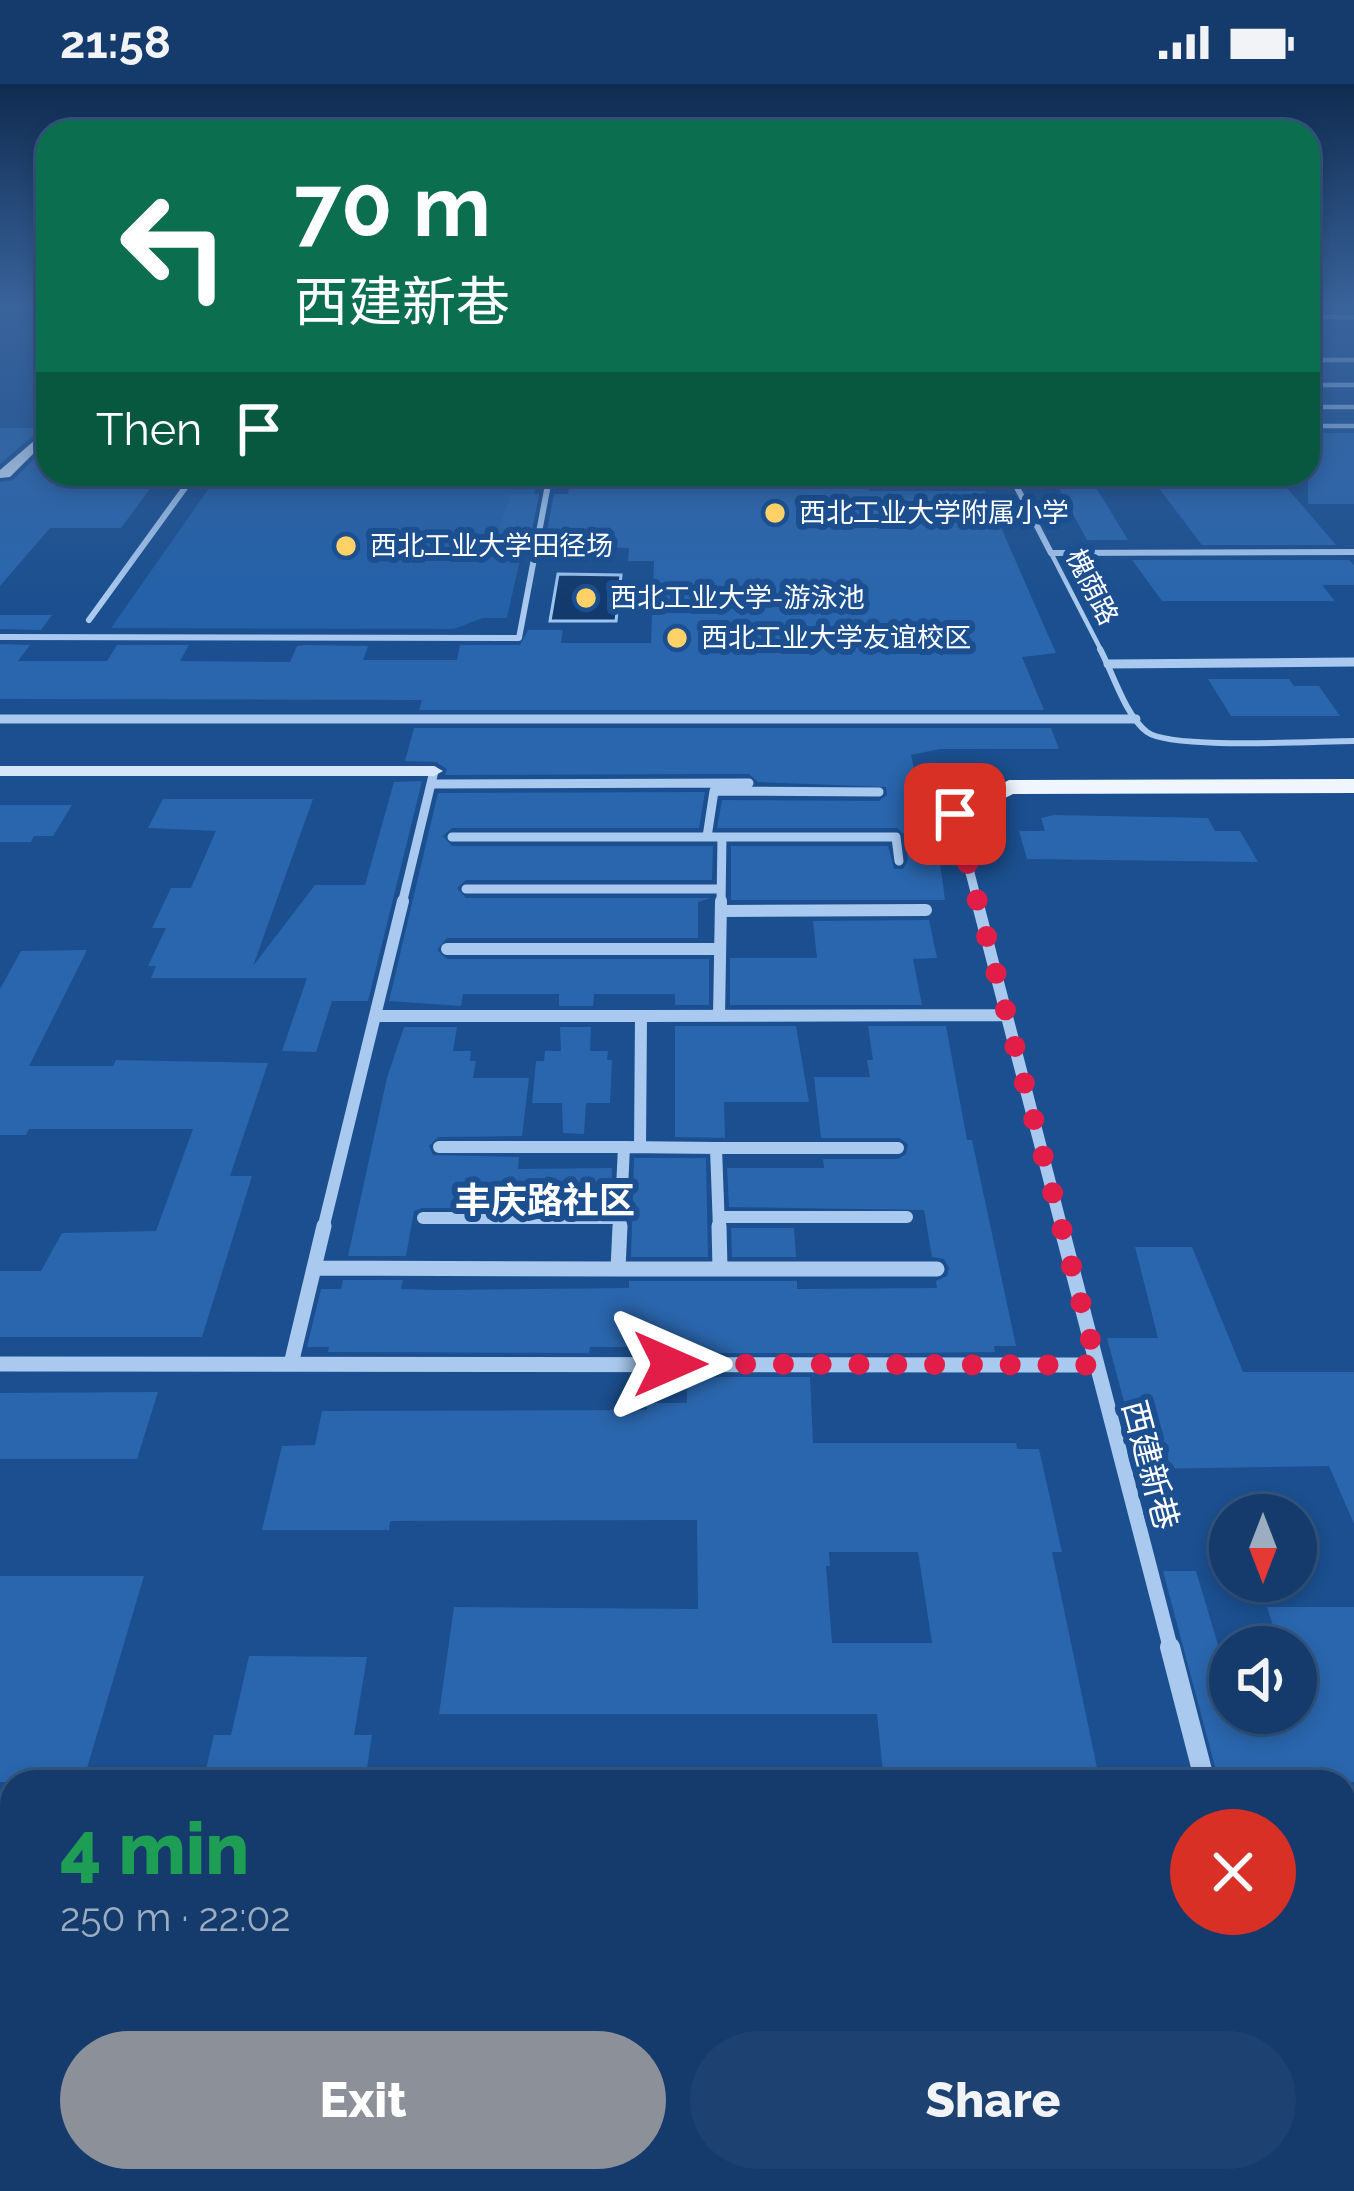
<!DOCTYPE html>
<meta charset="utf-8">
<style>
:root{--surface:#143b6b;--page:#1d4271;--text:#f1f3f6;--muted:#9dadc1;--line:#33557e;--accent:#8c9099}
body{margin:0;font-family:Raleway,"Noto Sans SC",sans-serif;background:var(--page);color:var(--text);height:100vh;display:flex;flex-direction:column;font-size:45px;white-space:nowrap}
*{box-sizing:border-box;margin:0}
p{font-size:39px;color:var(--muted)}
.icon{flex:none;width:66px;height:66px;fill:none;stroke:currentColor;stroke-width:2;stroke-linecap:round;stroke-linejoin:round}
.map{position:relative;flex:1;overflow:hidden}
.side{position:absolute;left:0px;top:1686px;width:1356px;height:423px;display:flex;flex-direction:column;background:var(--surface);border-radius:36px 36px 0 0;box-shadow:0 6px 18px #0003,0 0 0 3px var(--line)}
.side>*{flex:none}
.top-card{position:absolute;left:36px;top:36px;width:1284px;height:366px;border-radius:36px;box-shadow:0 6px 18px #0003,0 0 0 3px var(--line);background:#0b6e4f;color:#fff;overflow:hidden}
.needle{width:78px;rotate:180deg}
.tools{position:absolute;left:1209px;top:1410px;display:grid;gap:24px}
.tools a{display:grid;place-items:center;width:108px;height:108px;border-radius:50%;background:var(--surface);box-shadow:0 6px 18px #0003,0 0 0 3px var(--line);font-size:60px}
.pin{position:absolute;display:grid;place-items:center;width:102px;height:102px;color:#fff;margin:-51px;border-radius:24px;box-shadow:0 6px 18px #0006}
.me{position:absolute;width:132px;margin:-66px;rotate:90deg;stroke-linejoin:round;filter:drop-shadow(0 0 9px #0008)}
.turn{display:flex;align-items:center;gap:42px;height:252px;padding:0 60px;font-size:54px}
.turn .icon{width:156px;height:156px;stroke-width:2.5}
.turn b{display:block;font-size:84px;line-height:102px}
.then{display:flex;align-items:center;height:114px;padding:0 60px;background:#0003;gap:24px;font-size:45px}
.round{display:grid;place-items:center;flex:none;width:126px;height:126px;border-radius:63px;background:var(--page)}
.overview{display:flex;align-items:center;justify-content:space-between;height:204px;padding:0 60px}
h1{font-size:72px;font-weight:800;line-height:90px;color:#1e9e55}
.cta{display:flex;gap:24px;margin-top:auto;padding:24px 60px}
.cta a{flex:1;height:138px;border-radius:72px;background:var(--accent);color:#fff;font-size:48px;font-weight:800;line-height:138px;text-align:center}
.cta a+a{background:var(--page);color:var(--text)}
.status{display:flex;justify-content:space-between;align-items:center;height:84px;padding:0 60px;background:var(--surface);direction:ltr}
.status svg{height:33px;fill:currentColor}
.map>svg:first-child{display:block}
</style>
<div class="status"><b>21:58</b><svg viewBox="0 0 49 12"><path d="M0 12V9h3v3zM5 12V6h3v6zM10 12V3h3v9zM15 12V0h3v12zM26 1h20v11H26zM47 4h2v5h-2z"/></svg></div>
<div class="map">
<svg width="1354" height="2107" viewBox="0 0 1354 2107">
<rect width="100%" height="100%" fill="#1b4f8f"/>
<path fill="#2461a8" d="M219,390H539L507,534H483L454,545L111,544Z"/>
<path fill="#123a6d" stroke="#9cc4f0" stroke-width="3" d="M558,490L621,491L616,537H550Z"/>
<path fill="#2a66ad" fill-rule="evenodd" d="M0,344H42L0,380Z
M1308,349H1354V420H1308Z
M48,361V390H78L71,398H134L139,403L155,398L121,444H50L0,502V398L13,396Z
M571,390L807,393L810,401H868L869,407H985L1056,569L1022,573L1044,626H419L422,616L0,615V560L30,561L18,577H107L117,561H189L180,577L290,578L297,562L307,561L368,562L363,576H457L460,561H520L528,546H563L561,559H651L654,477H628L629,464L567,462L570,447H547L554,410H568Z
M1055,397H1092L1128,456H1087Z
M1282,398L1336,461H1202L1155,399Z
M511,410H539L532,447L499,444Z
M1132,476H1349L1354,481V501H1322L1335,517H1162Z
M0,531H52L41,546L0,545Z
M1208,595H1289L1294,602H1319L1340,632H1231Z
M414,644H1051L1059,665H940L911,671L931,764H938L945,816H731V762H888L894,785H903L908,776L905,751L897,744H717L722,716L879,717L887,711L886,703L758,698L749,690L445,691L447,685L436,678L405,677Z
M422,697L368,917H332L316,968L282,967L307,894H151L156,882H148L166,844H152L171,804H191L216,747L148,744L163,715H313L253,882L315,801H365L394,698Z
M705,708L699,744H452L443,752L452,762H713L712,796H466L457,804L466,814H711L698,818V854H447L437,866L447,875H709V921H675V910H594L593,922H559V910H463L461,922L389,917L438,709Z
M0,721H72L53,752H34L31,758H0Z
M1054,731L1208,734L1215,747H1240L1258,778L1027,775L1019,747H1045L1041,734Z
M929,836L937,874L913,875L922,921H730V874H817L813,837Z
M87,866L29,982H113L116,976L268,979L230,1092H252L202,1253H0V1187H41L62,1149L156,1147L193,1045H29L26,1051H0V905L21,867Z
M675,942H796L809,1018H724L725,1054L675,1053Z
M868,942H946L967,1056H972L1016,1262H994L995,1268L905,1269H686V1263H590L589,1269L328,1268L329,1263H307L321,1205H341L343,1196H403L401,1205L439,1206L629,1204V1197H797V1205L937,1204L936,1197L947,1192L949,1184L944,1175L932,1173L924,1126L729,1123L727,1084H824L823,1075H898L906,1070L908,1060L899,1054H821L814,993H870L867,976H873Z
M404,943H457L453,967H471L470,977H476L473,994H529L522,1052L438,1053L429,1062L433,1071L519,1073L518,1085L612,1084L611,1124H422L414,1127L406,1172H348L387,994Z
M560,943H591L590,967H608L607,976H612L610,1019H586L584,1050L563,1049L562,1019H532L536,977H544L545,967H561Z
M634,1074H706L708,1173H631Z
M731,1144H794L796,1173H732Z
M1135,1163H1192L1243,1288H1354V1440L1329,1382L1142,1385L1107,1254H1158Z
M687,1293H810L813,1359H1016L1017,1365H1039L1062,1468H1052L1100,1698H884L877,1630H439L454,1523L698,1525L697,1436L390,1437L389,1446H262L282,1362L315,1361L322,1327L647,1326V1319H687ZM829,1468H918L932,1559H832L826,1482H830Z
M158,1308L137,1375H0V1309Z
M1163,1487H1196L1230,1601V1629H1296V1563H1280L1267,1523H1354V1698H1219Z
M0,1492H144L85,1691H36L33,1698H0Z
M249,1572L367,1573L354,1651H372L365,1698H203L214,1651H231Z"/>
<g fill="none" stroke-linecap="round" stroke-linejoin="round">
<path stroke="#a9c9ee" stroke-width="4.5" d="M1308,233H1354
M1308,301H1354
M1308,323H1354
M141,396L145,390
M1051,469L1102,568"/>
<path stroke="#a9c9ee" stroke-width="6" d="M1100,565C1113,589 1125,631 1147,648C1171,666 1316,657 1354,657"/>
<path stroke="#a9c9ee" stroke-width="4.5" d="M1308,276H1354
M1308,342H1354"/>
<path stroke="#a9c9ee" stroke-width="6" d="M1010,390L1051,469L1354,468
M89,536L195,390
M0,553L519,554L550,390"/>
<path stroke="#a9c9ee" stroke-width="9" d="M1108,580L1354,578
M0,635H1136
M431,700L749,699
M955,730L978,820
M452,753H722L721,820
M707,753L714,707L879,708
M722,753H896L899,777
M466,805H721
M402,820L434,687"/>
<path stroke="#a9c9ee" stroke-width="12" d="M977,817L1062,1145
M721,827L926,826
M447,865H720
M375,932H641L640,1063
M641,932L1007,931
M719,932L721,817
M439,1063H624
M716,1064H898
M719,1133H907
M423,1134H621
M323,1145L403,817
M620,1145L624,1063L716,1064L719,1145"/>
<path stroke="#a9c9ee" stroke-width="15" d="M620,1142L618,1185H937
M719,1142L720,1184
M1061,1142L1171,1566
M314,1184L618,1185
M0,1280L1097,1281
M291,1280L324,1142"/>
<path stroke="#a9c9ee" stroke-width="20" d="M1170,1563L1205,1698"/>
<path fill="#d6e6fa" fill-rule="evenodd" d="M48,345V355L10,393L0,394V386Z
M0,682H434L443,687L434,692H0Z"/>
<path fill="#f0f6ff" fill-rule="evenodd" d="M1354,695V709L1013,710L963,735H947L944,730L1009,696Z
M1344,1965H1354V2015H1344Z
M0,1966H12V2016H0Z"/>
</g>
<linearGradient id="sky" x2="0" y2="1"><stop stop-color="#0f2b4f"/><stop offset="0.43" stop-color="#39639b"/><stop offset="1" stop-color="#39639b" stop-opacity="0"/></linearGradient>
<rect width="1354" height="516" fill="url(#sky)"/>
<g fill="none" stroke-linecap="round" stroke-linejoin="round">
<path stroke="#e11d48" stroke-width="21" stroke-dasharray="0 37.8" d="M670,1280L1097,1281L955,730"/>
</g>
<g fill="#ffd166" stroke="#1b4f8f" stroke-width="4.5">
<circle cx="775" cy="429" r="12"/>
<circle cx="346" cy="462" r="12"/>
<circle cx="586" cy="514" r="12"/>
<circle cx="677" cy="554" r="12"/>
</g>
<g text-anchor="middle" stroke-width="12" stroke-linejoin="round" paint-order="stroke">
<g font-size="27" fill="#fff" stroke="#1b4f8f" text-anchor="start">
<text x="799" y="438">西北工业大学附属小学</text>
<text x="370" y="471">西北工业大学田径场</text>
<text x="610" y="523">西北工业大学-游泳池</text>
<text x="701" y="563">西北工业大学友谊校区</text>
</g>
<g font-size="27" fill="#fff" stroke="#1b4f8f">
<text transform="translate(1092 503) rotate(63)" y="9">槐荫路</text>
</g>
<g font-size="33" fill="#fff" stroke="#1b4f8f">
<text transform="translate(1151 1381) rotate(75)" y="12">西建新巷</text>
</g>
<g font-size="36" font-weight="bold" fill="#fff" stroke="#1b4f8f">
<text x="545" y="1129">丰庆路社区</text>
</g>
</g>
</svg>
<div class="tools">
<a><svg class="needle" viewBox="-14 -14 28 28"><path d="M0-13l5 13h-10z" fill="#e53935"/><path d="M0 13l5-13h-10z" fill="#9dadc1"/></svg></a>
<a><svg class="icon" aria-label="sound" viewBox="0 0 24 24"><path d="M4 9h4l5-4v14l-5-4H4zM17 9q2 3 0 6"/></svg></a>
</div>
<div class="pin" style="left:955px;top:730px;background:#d93025"><svg class="icon" aria-label="arrive" viewBox="0 0 24 24"><path d="M6 21V4h12l-3 4 3 4H6"/></svg></div>
<svg class="me" style="left:670px;top:1280px" viewBox="-20 -20 40 40"><path d="M0-17L14 15 0 8-14 15z" fill="#e11d48" stroke="#fff" stroke-width="4"/></svg>
<div class="top-card">
<div class="turn"><svg class="icon" aria-label="left" viewBox="0 0 24 24"><path d="M17 20v-9H6M10 6l-5 5 5 5"/></svg><div><b>70 m</b>西建新巷</div></div>
<div class="then">Then<svg class="icon" aria-label="arrive" viewBox="0 0 24 24"><path d="M6 21V4h12l-3 4 3 4H6"/></svg></div>
</div>
<section class="side">
<div class="overview"><div><h1>4 min</h1><p>250 m · 22:02</p></div><a class="round" style="background:#d93025;color:#fff"><svg class="icon" aria-label="close" viewBox="0 0 24 24"><path d="M6 6l12 12M18 6L6 18"/></svg></a></div>
<div class="cta"><a>Exit</a><a>Share</a></div>
</section>
</div>
